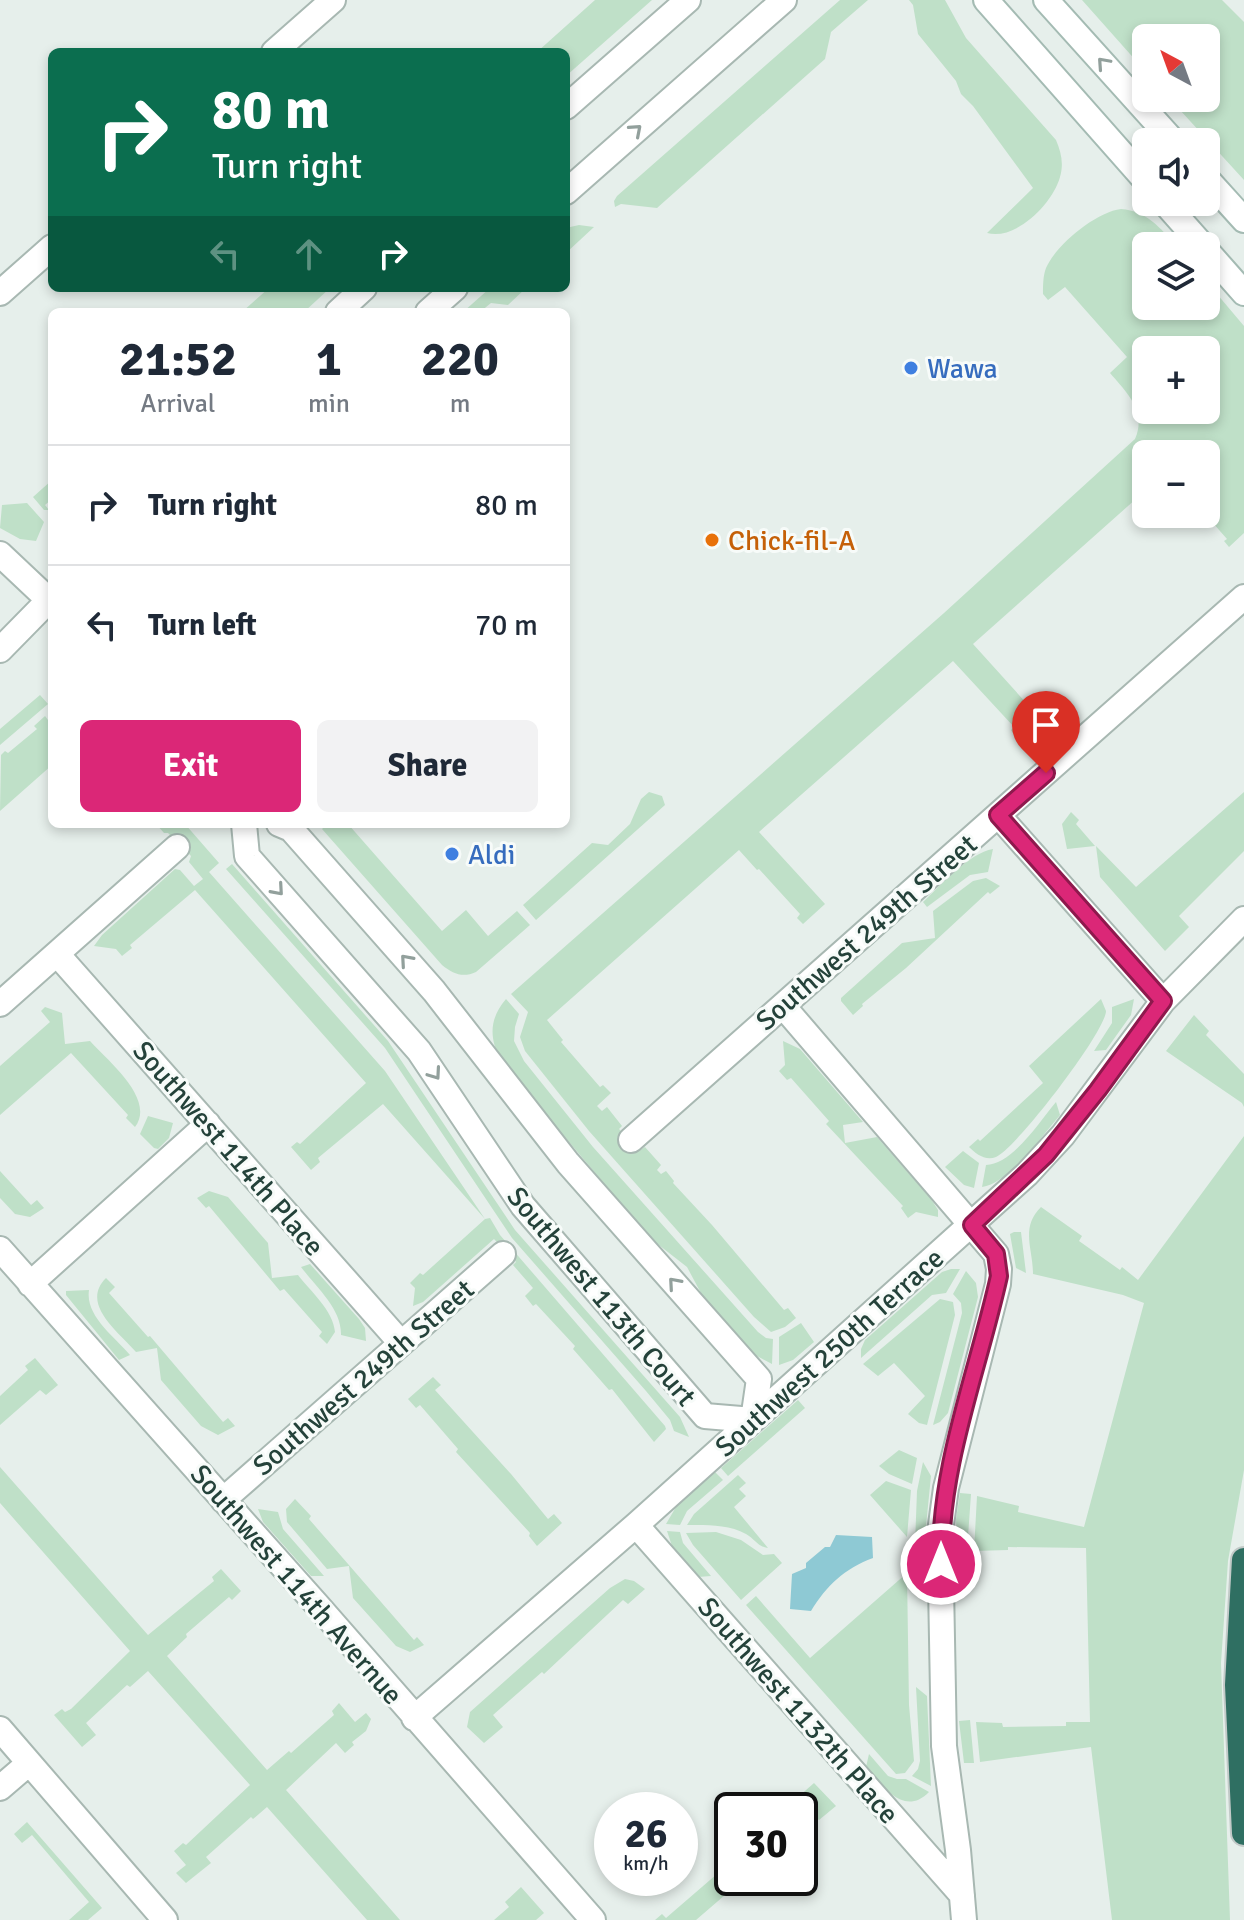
<!DOCTYPE html>
<meta charset="utf-8">
<style>
:root{--surface:#fff;--page:#f2f2f3;--text:#1f2937;--muted:#747a83;--line:#e0e1e3;--accent:#db2777}
body{margin:0;font-family:Signika,sans-serif;background:var(--page);color:var(--text);height:100vh;display:flex;flex-direction:column;font-size:30px;white-space:nowrap}
*{box-sizing:border-box;margin:0}
p{font-size:26px;color:var(--muted)}
.icon{flex:none;width:44px;height:44px;fill:none;stroke:currentColor;stroke-width:2;stroke-linecap:round;stroke-linejoin:round}
.map{position:relative;flex:1;overflow:hidden}
.drawer{position:absolute;left:48px;top:308px;width:522px;height:520px;display:flex;flex-direction:column;background:var(--surface);border-radius:12px;box-shadow:0 4px 12px #0003}
.drawer>*{flex:none}
.top-card{position:absolute;left:48px;top:48px;width:522px;height:244px;border-radius:12px;box-shadow:0 4px 12px #0003;background:#0b6e4f;color:#fff;overflow:hidden}
.needle{width:52px;rotate:319deg}
.fabs{position:absolute;left:1132px;top:24px;display:grid;gap:16px}
.fabs a{display:grid;place-items:center;width:88px;height:88px;border-radius:12px;background:var(--surface);box-shadow:0 4px 12px #0003;font-size:40px}
.speed{position:absolute;left:594px;top:1792px;display:flex;gap:16px;font-size:40px;font-weight:700;text-align:center}
.speed>*{display:grid;place-content:center;width:104px;height:104px;border-radius:50%;background:var(--surface);box-shadow:0 4px 12px #0003;line-height:1}
.speed small{font-size:20px;font-weight:400}
.speed .limit{border:4px solid #111;border-radius:12px;background:#fff;color:#111}
.pin{position:absolute;display:grid;place-items:center;width:68px;height:68px;color:#fff;margin:-82px -34px;border-radius:50% 50% 50% 0;rotate:-45deg;box-shadow:0 0 8px #0007}
.pin .icon{rotate:45deg}
.me{position:absolute;width:88px;margin:-44px;rotate:0deg;stroke-linejoin:round;filter:drop-shadow(0 0 6px #0008)}
.turn{display:flex;align-items:center;gap:28px;height:168px;padding:0 32px;font-size:36px}
.turn .icon{width:104px;height:104px;stroke-width:2.5}
.turn b{display:block;font-size:56px;line-height:68px}
.lanes{display:flex;align-items:center;height:76px;padding:0 32px;background:#0003;justify-content:center;gap:40px;direction:ltr}
.lanes .off{opacity:.35}
.eta{display:flex;justify-content:space-evenly;align-items:center;height:136px;text-align:center}
.eta b{font-size:48px;font-weight:700;line-height:56px}
.cta{display:flex;gap:16px;margin-top:auto;padding:16px 32px}
.cta a{flex:1;height:92px;border-radius:12px;background:var(--accent);color:#fff;font-size:32px;font-weight:700;line-height:92px;text-align:center}
.cta a+a{background:var(--page);color:var(--text)}
ul{padding:0;list-style:none}
li{display:flex;align-items:center;gap:24px;height:120px;padding:0 32px;border-top:2px solid var(--line)}
li div{flex:1}
li b{display:block;font-size:30px}
li em{font-style:normal}
.map>svg:first-child{display:block}
</style>
<div class="map">
<svg width="1244" height="1920" viewBox="0 0 1244 1920">
<rect width="100%" height="100%" fill="#e6efeb"/>
<path fill="#bfe0c8" fill-rule="evenodd" d="M595,0H652L566,76V52H537Z
M840,0H868L831,32L825,59L657,208L621,204L615,207L614,201L617,196Z
M909,0H945L966,38L1056,140C1061,152 1064,163 1060,177C1053,203 1016,241 987,233L1033,188L973,106L961,94L956,81L918,34L913,5Z
M1082,0H1222L1244,22V180L1169,98H1206V38H1146V72Z
M1121,209C1147,211 1160,228 1177,246H1146V306H1206V281L1244,326V533L1229,547L1224,541L1227,539L1205,514L1206,454H1146V490L973,644L1038,716L1015,736L1011,730L1014,727L953,661L759,832L825,904L803,924L797,918L800,914L759,869L757,870L739,850L547,1020L563,1040L561,1042L600,1087L603,1085L611,1093L597,1106L602,1111L607,1107L622,1126L619,1129L640,1150L645,1147L661,1165L657,1170L661,1174L666,1171L674,1181L673,1183L712,1225L784,1310L788,1308L796,1318L785,1327L771,1332L754,1317L589,1131L525,1051L520,1037L528,1012L511,994L944,613L1135,439C1147,411 1127,393 1110,373L1127,357L1065,287L1048,300L1043,294C1043,285 1043,276 1046,268C1056,245 1096,212 1121,209ZM1146,350H1206V410H1146Z
M579,225L594,227L566,253V228Z
M269,288H330L304,312H242Z
M490,288H526L508,305L491,303L480,312H463Z
M52,480V499L45,505L49,510H44L33,497Z
M27,503L44,522L36,541L20,539L0,528L2,505Z
M40,695L48,704L0,745V729Z
M45,716L48,720L52,717V765L0,811L1,755L5,751L8,753L37,729L34,726Z
M649,792L662,796L665,805L536,920L523,905L592,843L608,845L630,824L641,799Z
M1244,792V851L1179,916L1189,927L1165,951L1100,877L1096,846L1136,887Z
M1071,812L1079,820L1076,824L1095,846L1067,849L1062,824Z
M156,824H185L219,863L209,872L385,1071L485,1219L490,1218L500,1235L665,1426L666,1429L654,1442L612,1389L609,1390L573,1349L575,1346L536,1304L533,1306L525,1296L533,1288L513,1265L516,1262L494,1239L423,1302L413,1306L415,1288L410,1283L420,1273L423,1275L485,1219L383,1104L318,1158L320,1162L311,1170L291,1147L297,1142L300,1144L366,1083L195,890L130,945L132,948L122,956L116,949L94,946L102,935L175,869L180,870L194,886L203,879L189,862L191,856L168,833H164Z
M327,824H348L442,931L466,910L488,936L517,911L530,925L476,972C463,978 453,974 442,965L322,829Z
M993,849L988,872L970,875L927,907L923,902C941,885 969,853 993,849Z
M232,864L388,1041L515,1230L680,1417L689,1437L674,1431L670,1420L646,1391L512,1238L385,1048L226,869Z
M986,878L1000,886L990,894L988,892L906,968L862,1004L863,1006L853,1015L841,1001V998L902,943L935,938L933,911L973,881Z
M506,999L519,1014L515,1027L514,1041L524,1061L593,1147L758,1332L766,1338L773,1339L772,1364L755,1355L702,1295L687,1267L655,1242L632,1217L501,1061C489,1038 489,1019 506,999Z
M1101,999L1106,1011C1106,1031 1016,1149 996,1157C985,1161 976,1154 969,1147L978,1139L980,1141L1043,1083L1029,1066Z
M1134,999L1131,1015L1106,1050L1094,1051L1112,1023V1007Z
M45,1007L62,1013L65,1044L90,1041C108,1061 156,1099 135,1127L126,1118L128,1115L71,1053L0,1115V1066L50,1022L41,1011Z
M1194,1015L1209,1031L1206,1035L1244,1074V1107L1242,1103L1166,1051Z
M783,1041L800,1049L863,1122L843,1125L845,1143L877,1137L931,1199L938,1210V1217L916,1212L908,1218L901,1208L903,1206L826,1124L829,1121L791,1078L787,1080L779,1071L785,1065Z
M1056,1102L1060,1115C1042,1136 1009,1183 982,1187L986,1165C1012,1165 1040,1121 1056,1102Z
M148,1116L173,1123L169,1138L158,1149L154,1148L140,1134Z
M1244,1136V1470L1228,1561L1221,1663L1230,1920H1112L1091,1747L980,1762L976,1722L1002,1723L1003,1727L1066,1726V1722H1090L1086,1548L1008,1547V1550L974,1551L977,1496L1019,1506L1018,1512L1084,1527L1144,1303L1123,1295L1033,1274C1033,1248 1020,1228 1041,1207L1082,1236L1079,1241L1120,1270L1122,1267L1138,1280Z
M963,1151L979,1163L974,1188L964,1185L945,1167Z
M0,1171L31,1205L37,1200L44,1208L30,1217L15,1214L0,1198Z
M209,1191L228,1197L268,1243L272,1278L298,1275C311,1292 333,1310 335,1332L327,1344L319,1336L322,1332L284,1289L280,1291L209,1206L206,1208L197,1198Z
M1014,1232H1021L1026,1273L1016,1268L1010,1234Z
M310,1264L359,1319L365,1328L366,1341L341,1335C342,1309 316,1287 301,1267Z
M951,1269H960L946,1293L932,1295L861,1358V1349L865,1340L942,1272Z
M966,1271L976,1283L978,1297L948,1413L940,1422L933,1425L962,1313L961,1303L953,1294Z
M106,1278L115,1287L109,1293L148,1337L150,1336L223,1422L228,1418L235,1426L218,1435L201,1426L161,1380L157,1348L136,1352C118,1331 80,1304 106,1278Z
M89,1290C85,1316 115,1337 130,1355L119,1360L66,1295V1291Z
M940,1299L953,1302L955,1315L927,1425L919,1423L908,1414L925,1396L894,1363L878,1376L863,1364Z
M801,1323L814,1342L793,1360L779,1365V1337Z
M35,1358L58,1385L46,1395L40,1390L0,1425V1396L28,1370L25,1366Z
M433,1377L441,1385L435,1390L511,1474L548,1519L554,1514L562,1523L537,1546L529,1536L530,1533L456,1452L458,1449L420,1405L416,1408L408,1399Z
M798,1400L805,1408L728,1476L721,1468Z
M899,1450L917,1458L912,1484L889,1474L879,1466Z
M923,1462L931,1476L925,1536L915,1544L917,1491Z
M0,1467L148,1635L214,1581L212,1577L221,1569L241,1591L232,1600L229,1597L186,1634L187,1637L167,1656L267,1770L289,1751L291,1753L334,1715L332,1711L339,1703L355,1722L366,1713L371,1719L366,1731L352,1742L354,1745L345,1753L336,1743L286,1790L400,1920H367L267,1807L253,1819L251,1817L206,1857L211,1863L186,1883L176,1873L186,1865L174,1851L183,1843L186,1845L250,1785L148,1671L130,1687L127,1685L86,1723L96,1735L82,1747L54,1715L62,1709L65,1712L71,1709L130,1651L0,1503Z
M715,1472L723,1480L687,1511L680,1525L666,1524L676,1507Z
M738,1475L746,1483L739,1489L746,1496L734,1507L768,1548C758,1547 755,1539 746,1534C728,1524 706,1525 687,1525L694,1514Z
M886,1481L911,1490L907,1537L870,1495Z
M960,1493L971,1494L967,1551L957,1550L956,1519Z
M295,1499L311,1516L309,1519L414,1640L417,1637L424,1645L410,1652L396,1646L353,1598L349,1566L327,1569L287,1522L286,1509Z
M258,1509L278,1512L283,1529L324,1576H311L263,1522Z
M667,1531L680,1532L683,1543L711,1576L698,1577L673,1549Z
M716,1532L741,1540L763,1555L774,1554L782,1563L741,1600L693,1545L686,1533Z
M907,1573L909,1705L914,1761L905,1773L896,1774L746,1605L756,1596L810,1658Z
M625,1579L634,1581L645,1589L628,1604L623,1600L544,1674L542,1672L493,1715L503,1727L484,1743L467,1727L470,1712L610,1588Z
M916,1687L927,1696L931,1786L912,1776L918,1769L920,1761Z
M970,1720L974,1763H964L959,1721Z
M869,1754L888,1776L897,1779H906L929,1792C903,1818 883,1785 866,1767Z
M814,1783L836,1806L819,1820L814,1816L800,1828V1810H788L799,1801L797,1798Z
M27,1822L102,1908L88,1920H69L89,1902L32,1835L22,1843L14,1834Z
M732,1856V1878H748L734,1891L732,1889L696,1920H655L662,1914L666,1918L717,1874L715,1871Z
M521,1887L544,1913L536,1920H494L509,1907L505,1902Z"/>
<path fill="#8ec9d4" d="M836,1535L872,1537L873,1558C844,1569 827,1585 811,1611L790,1609L792,1574L806,1568V1563L825,1547H830Z"/>
<g fill="none" stroke-linecap="round" stroke-linejoin="round">
<g stroke="#a8b8b2" stroke-width="28">
<path id="minor" d="M274,52L333,0
M0,293L52,247
M0,554L52,603
M998,815L1163,1001
M244,824L247,856L419,1051L523,1206L705,1416L753,1420L759,1379L568,1163L434,991L291,829L279,824
M57,954L401,1343
M0,1004L177,847
M783,1006L996,1254L999,1269L998,1284L946,1488L940,1532L944,1746L958,1850L964,1920
M631,1140L1244,597
M0,1249L319,1607L593,1920
M30,1284L208,1124
M223,1500L503,1254
M636,1525L962,1895
M414,1718L636,1525L1027,1174L1063,1135L1163,1001L1244,919
M0,1729L165,1920
M0,1788L29,1763"/>
</g>
<g stroke="#a8b8b2" stroke-width="28">
<path id="tertiary" d="M566,107L688,0
M566,192L784,0
M338,312L364,288
M428,312L455,288
M0,650L52,597"/>
</g>
<g stroke="#a4bbb3" stroke-width="28">
<path id="secondary" d="M986,0L1146,181
M1046,0L1174,142
M1206,178L1244,220
M1164,202L1203,246
M1206,250L1244,293"/>
</g>
<g stroke="#c2cac8" stroke-width="28">
<path id="motorway" d="M1244,1560L1237,1685L1244,1833"/>
</g>
<use href="#minor" stroke="#fff" stroke-width="24"/>
<use href="#tertiary" stroke="#fff" stroke-width="24"/>
<use href="#secondary" stroke="#fff" stroke-width="24"/>
<use href="#motorway" stroke="#2f6f62" stroke-width="24"/>
</g>
<defs><path id="oneway-chevron" d="M-2-3.5L2.5 0L-2 3.5" fill="none" stroke-width="1.6" stroke-linecap="round" stroke-linejoin="round" transform="scale(2)"/></defs>
<g stroke="#92a09c">
<use href="#oneway-chevron" transform="translate(1103 63) rotate(-132)"/>
<use href="#oneway-chevron" transform="translate(636 130) rotate(-41)"/>
<use href="#oneway-chevron" transform="translate(278 890) rotate(49)"/>
<use href="#oneway-chevron" transform="translate(406 960) rotate(-131)"/>
<use href="#oneway-chevron" transform="translate(435 1074) rotate(55)"/>
<use href="#oneway-chevron" transform="translate(674 1283) rotate(-131)"/>
</g>
<g fill="none" stroke-linecap="round" stroke-linejoin="round">
<g stroke="#8e194d" stroke-width="20">
<path id="route" d="M941,1564C939,1466 978,1371 999,1276L996,1254L972,1225L1046,1155L1098,1090L1163,1001L998,815L1046,773"/>
</g>
<use href="#route" stroke="#db2777" stroke-width="14"/>
</g>
<g fill="#3f7fe0" stroke="#f7fbf9" stroke-width="3">
<circle cx="911" cy="368" r="8"/>
<circle cx="452" cy="854" r="8"/>
</g>
<circle fill="#e8710a" stroke="#f7fbf9" stroke-width="3" cx="712" cy="540" r="8"/>
<g text-anchor="middle" stroke-width="6" stroke-linejoin="round" paint-order="stroke">
<g font-size="28" fill="#366cbe" stroke="#f7fbf9" text-anchor="start">
<text x="927" y="378">Wawa</text>
<text x="468" y="864">Aldi</text>
</g>
<g font-size="28" fill="#c56008" stroke="#f7fbf9" text-anchor="start">
<text x="728" y="550">Chick-fil-A</text>
</g>
<g font-size="28" fill="#24423a" stroke="#f7fbf9">
<text transform="translate(866 932) rotate(-41)" y="10">Southwest 249th Street</text>
<text transform="translate(229 1148) rotate(49)" y="10">Southwest 114th Place</text>
<text transform="translate(602 1296) rotate(50)" y="10">Southwest 113th Court</text>
<text transform="translate(829 1352) rotate(-42)" y="10">Southwest 250th Terrace</text>
<text transform="translate(363 1377) rotate(-41)" y="10">Southwest 249th Street</text>
<text transform="translate(297 1584) rotate(49)" y="10">Southwest 114th Avernue</text>
<text transform="translate(799 1710) rotate(49)" y="10">Southwest 1132th Place</text>
</g>
</g>
</svg>
<div class="fabs">
<a><svg class="needle" viewBox="-14 -14 28 28"><path d="M0-13l5 13h-10z" fill="#e53935"/><path d="M0 13l5-13h-10z" fill="#747a83"/></svg></a>
<a><svg class="icon" aria-label="sound" viewBox="0 0 24 24"><path d="M4 9h4l5-4v14l-5-4H4zM17 9q2 3 0 6"/></svg></a>
<a><svg class="icon" aria-label="layers" viewBox="0 0 24 24"><path d="M12 4l9 5-9 5-9-5zM3 14l9 5 9-5"/></svg></a>
<a>+</a>
<a>−</a>
</div>
<div class="speed"><div>26<small>km/h</small></div><div class="limit">30</div></div>
<div class="pin" style="left:1046px;top:773px;background:#d93025"><svg class="icon" aria-label="arrive" viewBox="0 0 24 24"><path d="M6 21V4h12l-3 4 3 4H6"/></svg></div>
<svg class="me" style="left:941px;top:1564px" viewBox="-20 -20 40 40"><circle r="17" fill="#db2777" stroke="#fff" stroke-width="3"/><path d="M0-11L8 9 0 5-8 9z" fill="#fff"/></svg>
<div class="top-card">
<div class="turn"><svg class="icon" aria-label="right" viewBox="0 0 24 24"><path d="M7 20v-9h11M14 6l5 5-5 5"/></svg><div><b>80 m</b>Turn right</div></div>
<div class="lanes"><svg class="icon off" aria-label="left" viewBox="0 0 24 24"><path d="M17 20v-9H6M10 6l-5 5 5 5"/></svg><svg class="icon off" aria-label="ahead" viewBox="0 0 24 24"><path d="M12 20V5M6 11l6-6 6 6"/></svg><svg class="icon" aria-label="right" viewBox="0 0 24 24"><path d="M7 20v-9h11M14 6l5 5-5 5"/></svg></div>
</div>
<section class="drawer">
<div class="eta">
<div><b>21:52</b><p>Arrival</p></div>
<div><b>1</b><p>min</p></div>
<div><b>220</b><p>m</p></div>
</div>
<ul>
<li><svg class="icon" aria-label="right" viewBox="0 0 24 24"><path d="M7 20v-9h11M14 6l5 5-5 5"/></svg><div><b>Turn right</b></div><em>80 m</em></li>
<li><svg class="icon" aria-label="left" viewBox="0 0 24 24"><path d="M17 20v-9H6M10 6l-5 5 5 5"/></svg><div><b>Turn left</b></div><em>70 m</em></li>
</ul>
<div class="cta"><a>Exit</a><a>Share</a></div>
</section>
</div>
